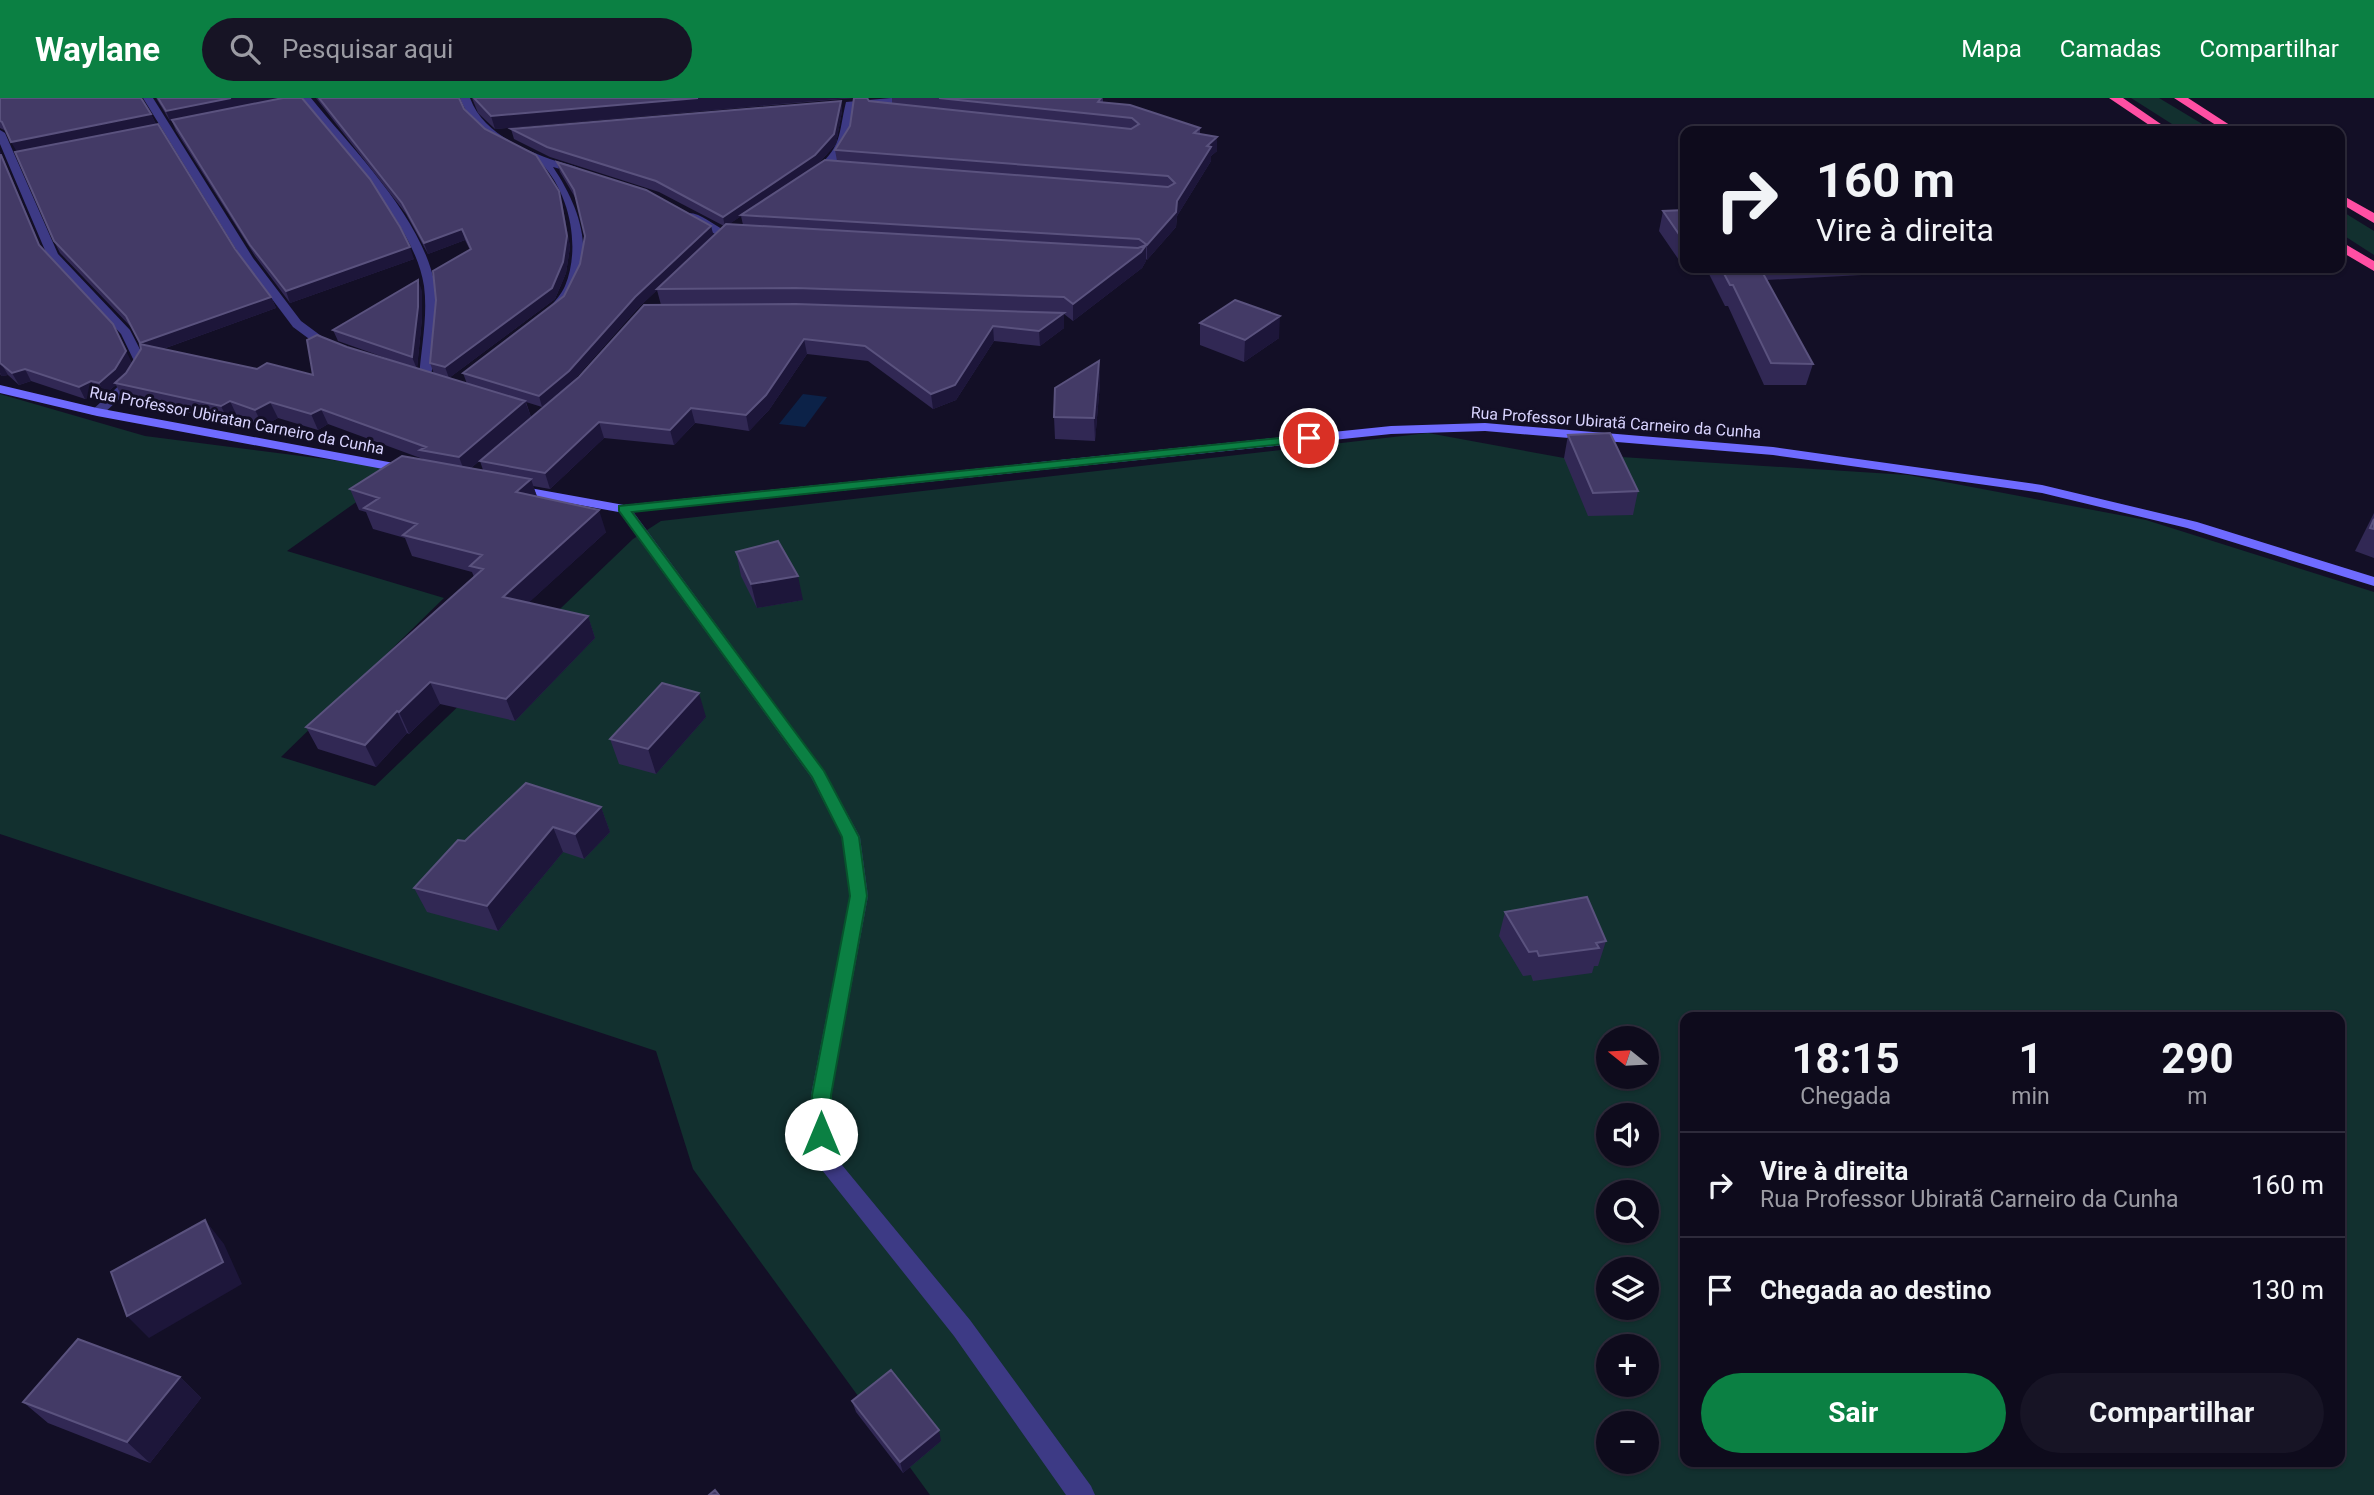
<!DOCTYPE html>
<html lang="pt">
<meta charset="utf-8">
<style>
:root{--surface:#0e0b1c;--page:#171425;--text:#f1f3f6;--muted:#9b9ba3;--line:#2e2b3b;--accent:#0b8043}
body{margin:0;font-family:Roboto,sans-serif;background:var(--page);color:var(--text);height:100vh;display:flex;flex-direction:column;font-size:26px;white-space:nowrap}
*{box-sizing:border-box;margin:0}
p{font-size:23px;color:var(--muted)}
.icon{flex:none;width:38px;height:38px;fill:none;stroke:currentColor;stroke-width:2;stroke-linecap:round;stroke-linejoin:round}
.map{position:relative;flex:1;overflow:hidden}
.drawer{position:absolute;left:1680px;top:914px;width:665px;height:455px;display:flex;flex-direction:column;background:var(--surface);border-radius:14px;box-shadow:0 2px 5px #0004,0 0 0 2px var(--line)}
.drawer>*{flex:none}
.banner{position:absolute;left:1680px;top:28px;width:665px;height:147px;border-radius:14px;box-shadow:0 2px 5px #0004,0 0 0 2px var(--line);background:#0e0b1c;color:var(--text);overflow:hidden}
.needle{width:46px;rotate:288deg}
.controls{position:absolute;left:1596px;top:928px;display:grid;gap:14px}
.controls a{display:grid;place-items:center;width:63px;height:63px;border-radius:50%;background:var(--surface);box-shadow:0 2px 5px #0004,0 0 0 2px var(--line);font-size:35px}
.pin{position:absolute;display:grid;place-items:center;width:60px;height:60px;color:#fff;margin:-30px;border:4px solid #fff;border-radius:50%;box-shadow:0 2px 7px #0007}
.me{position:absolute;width:77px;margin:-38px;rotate:0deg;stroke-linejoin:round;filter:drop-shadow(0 0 5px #0008)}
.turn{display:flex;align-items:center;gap:24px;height:147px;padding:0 21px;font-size:32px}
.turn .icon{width:91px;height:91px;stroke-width:2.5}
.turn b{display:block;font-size:49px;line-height:60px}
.eta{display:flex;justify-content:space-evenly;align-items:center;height:119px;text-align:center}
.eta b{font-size:42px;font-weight:700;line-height:49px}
.primary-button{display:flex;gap:14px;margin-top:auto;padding:14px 21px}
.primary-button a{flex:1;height:80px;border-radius:42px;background:var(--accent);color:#fff;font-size:28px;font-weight:700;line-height:80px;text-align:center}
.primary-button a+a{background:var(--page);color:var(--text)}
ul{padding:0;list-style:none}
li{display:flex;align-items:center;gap:21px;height:105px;padding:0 21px;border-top:2px solid var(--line)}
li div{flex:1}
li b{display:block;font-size:26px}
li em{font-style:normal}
header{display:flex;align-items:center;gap:42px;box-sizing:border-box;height:98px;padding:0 35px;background:var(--accent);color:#fff}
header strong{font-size:33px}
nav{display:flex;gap:38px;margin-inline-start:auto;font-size:24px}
.search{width:490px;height:63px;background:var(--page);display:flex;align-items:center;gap:18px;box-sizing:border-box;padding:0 24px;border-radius:38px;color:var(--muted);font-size:26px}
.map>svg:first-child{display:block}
</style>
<header>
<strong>Waylane</strong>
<div class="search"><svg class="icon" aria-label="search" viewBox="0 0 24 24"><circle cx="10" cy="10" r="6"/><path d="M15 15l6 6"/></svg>Pesquisar aqui</div>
<nav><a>Mapa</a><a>Camadas</a><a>Compartilhar</a></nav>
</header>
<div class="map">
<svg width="2374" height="1397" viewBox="0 0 2374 1397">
<rect width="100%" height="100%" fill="#130f26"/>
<path fill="#12302f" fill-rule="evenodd" d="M2131,0H2159L2214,33H2183Z
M2340,112L2374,133V157L2340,135Z
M0,296L145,338L403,371L287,453L444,500L281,659L375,688L633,441L661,423L1428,335L1564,360L1605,358L1908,377L2146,422L2374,494V1397H930L693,1071L656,953L0,736ZM1685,919H2340V1363H1685ZM1608,940H1647V978H1608ZM1608,1017H1647V1055H1608ZM1608,1094H1647V1132H1608ZM1608,1171H1647V1209H1608ZM1608,1248H1647V1286H1608ZM1608,1325H1647V1363H1608Z"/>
<path fill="#0c2248" d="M803,296L827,299L805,329L779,326Z"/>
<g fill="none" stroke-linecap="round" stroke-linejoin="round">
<path fill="#3d3a85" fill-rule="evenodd" d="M143,0H153L253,160L301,223L324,240L338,246V252H330L316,246L293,229L242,161Z
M301,0H311C353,52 422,119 435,187C439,204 436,223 435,240C433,254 434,271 429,283H421L419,280C421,251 428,218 424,188C414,123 340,52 301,0Z
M460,0H470C483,35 522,51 556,63C566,66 578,68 586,74L581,77L553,69C583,114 600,167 559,213L549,210C555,203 561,197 565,188C581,150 570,96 542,66C537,61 528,59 522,56C495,44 471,29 460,0Z
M891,0L917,1L912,4L854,9C855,30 839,80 811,78V74C843,50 838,37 846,4Z
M0,32L5,35L58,156L130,232L147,265L132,289L102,317H92L90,314L123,284L135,265L121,236L47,157L0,46Z
M687,115C701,114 712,127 725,132C733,136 741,133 747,138C729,150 704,129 687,119Z
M624,407L629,408L824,673L860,739L868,798L831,997L832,1036L842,1067L970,1222L1091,1388L1095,1397H1066L954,1238L822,1072L810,1036L811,997L850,798L842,739L811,679L617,411Z"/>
<path fill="#6f6bff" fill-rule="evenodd" d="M0,287L97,310L410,368L417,372L410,376L97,318L0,295Z
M1485,325L1773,349L2042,387L2197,424L2374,479V488L2187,430L2042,395L1773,357L1485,333L1391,336L624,415L513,395L506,391L513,387L624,407L1391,328Z"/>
<path fill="#ff4fa3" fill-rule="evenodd" d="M2109,0H2123L2171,33H2158Z
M2174,0H2188L2239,33H2225Z
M2340,96L2374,115V125L2340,105Z
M2340,143L2374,163V173L2340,153Z"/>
</g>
<path fill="#312854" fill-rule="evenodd" d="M0,0L151,16L156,26L235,151L271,199L276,210L163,251L257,271L313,277L347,249L414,270L338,243L333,232L422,193V220L417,270L434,276L430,265L470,152L465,142L428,156L406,116L316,0H459L464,11L562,104L570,149L566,175L555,201L449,280L467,286L463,275L564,198L580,166L585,138L576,101L560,74L557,64L711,128L713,138L724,128L659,94L550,59L514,41L511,31L841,3L842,13L836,46L817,67L837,63L835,52L850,28L854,0L495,31L478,15L472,0H867L869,3L892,6V0H1103V4L1200,30V36L1217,53L1211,58V63L1177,118L1176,129L1147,162L1146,161V163L1142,170L1073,223L1064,216V230L1040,248L994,243L956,302L933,311L868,263L807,256L769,312L749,333L695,325L674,347L604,340L550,391L533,388L537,398L606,434L528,505L588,518L595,540L515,623L440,606L409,636L407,635L376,669L318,651L306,629L474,479L472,474L412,458L405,440L373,431L366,414L359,412L350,391L423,361L328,326L318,332L278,320L263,328L237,318L228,323L123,301L116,287L105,296L98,295L85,301L31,283L19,287L8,277L2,278L0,276V53L41,150L132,265L141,251L140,246L132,230L60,155L54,143L45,48L6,33L0,30ZM741,118L743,127L729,126ZM657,192L661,207L579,279L480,363L483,372L471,370L531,319L526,304L542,309L572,284L638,210Z
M156,0H302L414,161L290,205L255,158L176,33L172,23H170Z
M1685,112V168H1683L1659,133L1663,113Z
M1706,170H1864L1862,177L1766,182L1813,266L1806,287H1764L1728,208H1725Z
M1200,225L1279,240L1244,264L1200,247Z
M1099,263L1100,285L1095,343L1055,341L1054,319Z
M1568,337L1638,393L1633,417L1588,418L1564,360Z
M2374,415V460L2355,453Z
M736,454L803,502L757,510L741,478Z
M706,619L656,676L619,666L610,641Z
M601,709L610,734L584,761L563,754L498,833L427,814L414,790L465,743Z
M1505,814L1606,843L1598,868H1594L1592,875L1533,883L1531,877L1523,878L1499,838Z
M180,1279L201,1300L150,1365L48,1325L23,1304Z
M852,1303L941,1343L903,1375L856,1314Z"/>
<path fill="#1d163a" d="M231,0H284L170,23L166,13Z
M698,0H849L495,31L491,18Z
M841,3L842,13L836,46L817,67L725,129L723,119Z
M151,16L156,26L17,54L11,44Z
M1217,39V53L1211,58V63L1177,118L1176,129L1147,162V147L1207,48Z
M0,53L45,158L0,58Z
M559,93L570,149L566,175L555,201L449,280L445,269Z
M711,128L714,139L638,210L572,284L542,309L539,298L635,199Z
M462,131L465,142L428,156L424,145Z
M1146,147V163L1142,170L1073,223V206Z
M410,149L414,161L290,205L286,193Z
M418,182L422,193V220L417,271L412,259Z
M271,199L276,210L146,257L140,245Z
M1064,215V230L1040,248L1039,233Z
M1280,218L1279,240L1244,264L1245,242Z
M113,226L132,265L121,282L115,285L116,287L105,296L99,285Z
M993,228L994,243L956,302L933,311L931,296Z
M804,241L807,256L769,312L749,333L746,317Z
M1099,263L1100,285L1095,343L1094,320Z
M0,265H1L8,277L2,278L0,275Z
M25,271L31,283L19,287L12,275Z
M91,283L98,295L85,301L79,289Z
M230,303L237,318L228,323L221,308Z
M525,303L531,319L465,375L459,359Z
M270,304L278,320L263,328L255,312Z
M691,310L695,325L674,347L670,332Z
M321,311L328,326L318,332L311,316Z
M599,324L604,340L550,391L545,375Z
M531,381L538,402L516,394Z
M599,412L606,434L511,521L503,499Z
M798,478L803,502L757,510L751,486Z
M588,518L595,540L515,623L506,601Z
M430,584L440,606L409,636L399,614Z
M699,595L706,619L656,676L648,651Z
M397,613L407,635L376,669L365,647Z
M601,709L610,734L584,761L575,736Z
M553,729L563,754L498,833L487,808Z
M205,1122L224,1146L242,1186L149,1240L127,1218Z
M180,1279L201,1300L150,1365L127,1344Z
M939,1332L941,1343L903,1375L900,1364Z"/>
<path fill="#433a66" stroke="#5a527e" stroke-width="2" d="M0,0H141L151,16L11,44L2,24L0,23Z
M158,0H231L166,13Z
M283,0H302L370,81L400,129L410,149L286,193L250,147L172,22Z
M319,0H459L464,11L485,31L536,57L559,93L567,138L563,164L552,190L445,269L430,265L436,202L433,173L471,151L462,131L424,145L402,105Z
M474,0H698L491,18Z
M854,0H867L869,3L1131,31L1139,26L1132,20L939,0H1101L1098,4L1130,7L1200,30L1194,35L1217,39L1207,48L1211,49L1177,103L1176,114L1147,147L1139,141L741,117L825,62L1168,89L1175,85L1168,78L835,52L850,28Z
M841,3L834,36L815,57L723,119L656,83L547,49L511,31Z
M158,26L235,151L271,199L140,245L126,218L54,143L15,54Z
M0,57H1L39,147L113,226L126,253L115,271L99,285L91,283L79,289L25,271L12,275L0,265Z
M557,64L646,92L711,128L635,199L569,273L539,298L463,275L564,198L580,166L585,138L574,92Z
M1685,112V145L1663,113Z
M726,126L1138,150L1146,147L1141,154L1073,206L1064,199L796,190L657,191Z
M1721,170H1760L1813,266L1771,265L1733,187H1730Z
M418,182V209L412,259L333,232Z
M1235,202L1280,218L1245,242L1200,225Z
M796,206L1064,215L1039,233L993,228L955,287L931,296L865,248L804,241L766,297L746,317L691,310L670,332L599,324L545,375L480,363L579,279L644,207Z
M317,237L347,249L525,303L459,359L420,352L426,349L321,311L311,316L270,304L255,312L230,303L221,308L115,285L126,275L141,251L140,246L257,271L267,265L313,277L307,242Z
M1099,263L1094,320L1054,319L1055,290Z
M1610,335L1638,393L1593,395L1568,337Z
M402,358L531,381L516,394L599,412L503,499L588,518L506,601L430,584L399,614L397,613L365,647L306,629L483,471L470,468L482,457L403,437L417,426L364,410L379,400L350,391Z
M2374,421V431L2370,430Z
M778,443L798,478L751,486L736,454Z
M662,585L699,595L648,651L610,641Z
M526,685L601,709L575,736L553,729L487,808L414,790L458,742L465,743Z
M1587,799L1606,843L1596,845L1599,850L1539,858L1537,853L1529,854L1505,814Z
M205,1122L223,1164L127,1218L111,1174Z
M78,1241L180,1279L127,1344L23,1304Z
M891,1272L939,1332L900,1364L852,1303Z
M715,1392L719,1397H709Z"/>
<path fill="#0b8043" stroke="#07532c" stroke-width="2" d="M1309,337L1315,340L1313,343L632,414L824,673L859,739L867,798L831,997V1036L828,1042L821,1044L814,1042L812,1036V997L850,798L842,739L812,679L619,413V408Z"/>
<g text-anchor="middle" stroke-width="6" stroke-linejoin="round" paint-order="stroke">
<g font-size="16" fill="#d9d4ff" stroke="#130f26">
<text transform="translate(237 322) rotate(11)" y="6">Rua Professor Ubiratan Carneiro da Cunha</text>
<text transform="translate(1616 324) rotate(4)" y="6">Rua Professor Ubiratã Carneiro da Cunha</text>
</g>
</g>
</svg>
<div class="controls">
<a><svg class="needle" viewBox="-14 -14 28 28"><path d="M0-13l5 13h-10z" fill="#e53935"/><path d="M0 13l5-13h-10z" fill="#9b9ba3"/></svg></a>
<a><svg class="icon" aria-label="sound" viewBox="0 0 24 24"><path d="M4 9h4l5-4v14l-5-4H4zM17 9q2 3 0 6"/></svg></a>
<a><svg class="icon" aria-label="search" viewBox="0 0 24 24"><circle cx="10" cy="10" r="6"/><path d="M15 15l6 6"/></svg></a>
<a><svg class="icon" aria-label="layers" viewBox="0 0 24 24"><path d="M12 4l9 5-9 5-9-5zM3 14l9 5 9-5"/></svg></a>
<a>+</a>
<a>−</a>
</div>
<div class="pin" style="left:1309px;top:340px;background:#d93025"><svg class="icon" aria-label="arrive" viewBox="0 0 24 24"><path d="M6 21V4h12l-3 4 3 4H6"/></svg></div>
<svg class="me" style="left:821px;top:1036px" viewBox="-20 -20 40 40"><circle r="19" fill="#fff"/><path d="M0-13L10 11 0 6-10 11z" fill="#0b8043"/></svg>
<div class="banner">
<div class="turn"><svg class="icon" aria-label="right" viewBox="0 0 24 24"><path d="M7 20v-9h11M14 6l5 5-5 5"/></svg><div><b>160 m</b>Vire à direita</div></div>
</div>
<section class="drawer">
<div class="eta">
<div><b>18:15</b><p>Chegada</p></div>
<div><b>1</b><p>min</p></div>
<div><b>290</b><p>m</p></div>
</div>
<ul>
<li><svg class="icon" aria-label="right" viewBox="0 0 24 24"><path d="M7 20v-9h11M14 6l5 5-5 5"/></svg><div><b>Vire à direita</b><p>Rua Professor Ubiratã Carneiro da Cunha</p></div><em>160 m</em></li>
<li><svg class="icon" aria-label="arrive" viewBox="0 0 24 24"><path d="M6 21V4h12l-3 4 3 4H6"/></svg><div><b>Chegada ao destino</b></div><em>130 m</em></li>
</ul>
<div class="primary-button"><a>Sair</a><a>Compartilhar</a></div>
</section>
</div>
